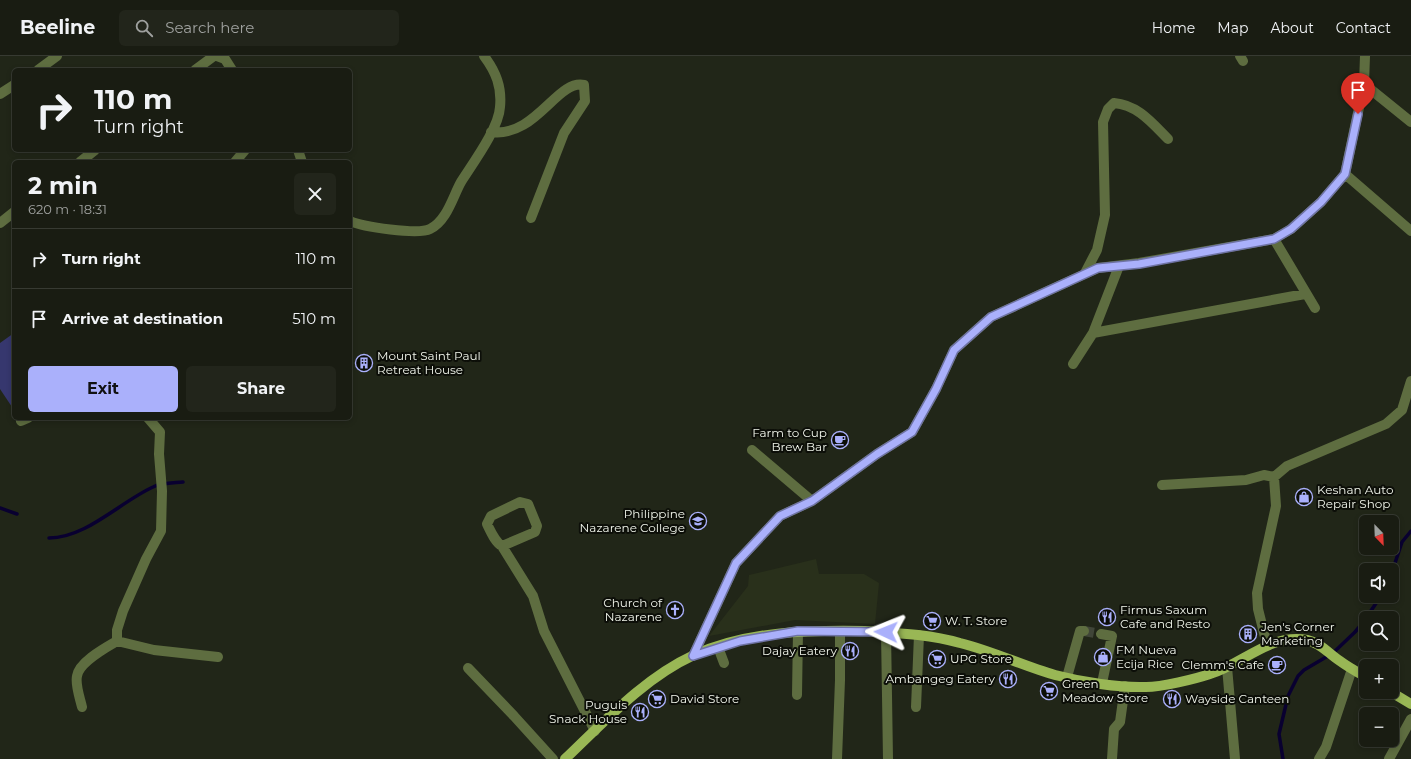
<!DOCTYPE html>
<meta charset="utf-8">
<style>
:root{--surface:#191c12;--page:#22251b;--text:#f1f3f6;--muted:#9fa19f;--line:#373a32;--accent:#aab0fb}
body{margin:0;font-family:Montserrat,sans-serif;background:var(--page);color:var(--text);height:100vh;display:flex;flex-direction:column;font-size:15px;white-space:nowrap}
*{box-sizing:border-box;margin:0}
p{font-size:13px;color:var(--muted)}
.icon{flex:none;width:22px;height:22px;fill:none;stroke:currentColor;stroke-width:2;stroke-linecap:round;stroke-linejoin:round}
.map{position:relative;flex:1;overflow:hidden}
.details{position:absolute;left:12px;top:104px;width:340px;height:260px;display:flex;flex-direction:column;background:var(--surface);border-radius:6px;box-shadow:0 2px 6px #0003,0 0 0 1px var(--line)}
.details>*{flex:none}
.guide{position:absolute;left:12px;top:12px;width:340px;height:84px;border-radius:6px;box-shadow:0 2px 6px #0003,0 0 0 1px var(--line);background:#191c12;color:var(--text);overflow:hidden}
.needle{width:26px;rotate:157deg}
.fabs{position:absolute;left:1359px;top:459px;display:grid;gap:8px}
.fabs a{display:grid;place-items:center;width:40px;height:40px;border-radius:6px;background:var(--surface);box-shadow:0 2px 6px #0003,0 0 0 1px var(--line);font-size:20px}
.pin{position:absolute;display:grid;place-items:center;width:34px;height:34px;color:#fff;margin:-41px -17px;border-radius:50% 50% 50% 0;rotate:-45deg;box-shadow:0 0 4px #0007}
.pin .icon{rotate:45deg}
.me{position:absolute;width:44px;margin:-22px;rotate:272deg;stroke-linejoin:round;filter:drop-shadow(0 0 3px #0008)}
.turn{display:flex;align-items:center;gap:14px;height:84px;padding:0 16px;font-size:18px}
.turn .icon{width:52px;height:52px;stroke-width:2.5}
.turn b{display:block;font-size:28px;line-height:34px}
.round{display:grid;place-items:center;flex:none;width:42px;height:42px;border-radius:6px;background:var(--page)}
.overview{display:flex;align-items:center;justify-content:space-between;height:68px;padding:0 16px}
h1{font-size:24px;font-weight:700;line-height:30px}
.action{display:flex;gap:8px;margin-top:auto;padding:8px 16px}
.action a{flex:1;height:46px;border-radius:6px;background:var(--accent);color:#111;font-size:16px;font-weight:700;line-height:46px;text-align:center}
.action a+a{background:var(--page);color:var(--text)}
ul{padding:0;list-style:none}
li{display:flex;align-items:center;gap:12px;height:60px;padding:0 16px;border-top:1px solid var(--line)}
li div{flex:1}
li b{display:block;font-size:15px}
li em{font-style:normal}
header{display:flex;align-items:center;gap:24px;box-sizing:border-box;height:56px;padding:0 20px;background:var(--surface);border-bottom:1px solid var(--line)}
header strong{font-size:19px}
nav{display:flex;gap:22px;margin-inline-start:auto;font-size:14px}
.search{width:280px;height:36px;background:var(--page);display:flex;align-items:center;gap:10px;box-sizing:border-box;padding:0 14px;border-radius:6px;color:var(--muted);font-size:15px}
.map>svg:first-child{display:block}
</style>
<header>
<strong>Beeline</strong>
<div class="search"><svg class="icon" aria-label="search" viewBox="0 0 24 24"><circle cx="10" cy="10" r="6"/><path d="M15 15l6 6"/></svg>Search here</div>
<nav><a>Home</a><a>Map</a><a>About</a><a>Contact</a></nav>
</header>
<div class="map">
<svg width="1411" height="703" viewBox="0 0 1411 703">
<rect width="100%" height="100%" fill="#212618"/>
<path fill="#29301b" d="M816,503L819,518H864L879,527L875,568L795,564L709,580L748,530L749,519Z"/>
<path fill="#36376e" d="M14,277V354L0,333V287Z"/>
<g fill="none" stroke-linecap="round" stroke-linejoin="round">
<path stroke="#090030" stroke-width="3.5" d="M0,452L17,458
M49,482C86,482 120,446 153,431C161,427 174,427 183,426
M1392,516L1402,486L1411,475
M1366,562L1381,540
M1283,703L1279,678L1288,640L1298,620L1304,614L1333,597L1355,576L1366,563"/>
<path stroke="#404538" stroke-width="10" stroke-dasharray="10 5" stroke-linecap="butt" d="M1084,575L1101,578"/>
<path stroke="#5e6d40" stroke-width="10" d="M217,0L225,3L232,14
M1240,0L1243,5
M38,14L57,0
M195,14L214,0
M1364,28L1411,66
M0,38L14,29
M491,76C536,82 557,23 584,29L585,45L564,77L531,162
M298,94L302,106
M80,106L95,94
M235,106L245,94
M1345,118L1411,175
M350,165C363,171 418,179 430,173C447,165 453,140 461,126C473,107 499,72 500,51C502,31 496,16 484,0
M0,167L14,156
M1274,183L1315,252
M1085,217L1097,194L1105,159L1103,66L1108,53L1114,47C1138,49 1152,67 1168,83
M1093,277L1305,238
M1073,308L1093,277L1119,210
M21,365L28,362
M752,394L812,445
M1274,421L1287,410L1386,368L1402,354L1411,325
M1162,429L1246,424L1264,419L1274,421L1276,450L1257,537L1258,553L1267,589
M520,446L528,448L537,470L535,476L502,490C495,486 491,476 487,468L491,460Z
M502,490L533,540L544,575L595,675
M886,576L888,703
M1101,578L1112,580L1102,627
M117,585V574L123,555L146,503L161,475L162,435L159,398L160,376L148,362
M718,591L724,607
M693,600L736,507L780,460L812,445L877,398L912,376L936,333L954,294L991,261L1098,212L1139,207L1274,183L1291,173L1321,146L1345,118L1364,28L1365,0
M1227,611L1235,703
M468,612L514,660L553,703
M1067,621L1080,575H1084
M797,639L798,575
M82,651C80,642 75,629 77,620C79,606 105,592 117,585L154,594L218,601
M916,651L919,579
M837,703L840,624V575
M1112,703L1114,673L1120,666L1125,630
M1319,703L1326,691L1352,613
M1389,703L1411,663"/>
<path stroke="#99b755" stroke-width="10" d="M1391,636L1411,648
M565,703C604,666 644,622 694,599C747,575 808,574 865,575C897,577 929,578 960,587C993,595 1023,610 1055,619C1082,626 1119,632 1146,631C1162,631 1195,623 1210,618C1243,608 1270,577 1307,584C1321,587 1329,598 1340,605C1348,611 1357,616 1366,621"/>
</g>
<g fill="none" stroke-linecap="round" stroke-linejoin="round">
<g stroke="#6e72a3" stroke-width="10">
<path id="route" d="M886,576L798,575L740,585L693,600L736,507L780,460L812,445L877,398L912,376L936,333L954,294L991,261L1098,212L1139,208L1274,183L1291,173L1321,146L1345,118L1358,58"/>
</g>
<use href="#route" stroke="#aab0fb" stroke-width="7"/>
</g>
<defs>
<g id="building-ring" transform="scale(0.9)"><circle r="9.5" fill="#0c0e08" stroke="#aab0fb" stroke-width="1.5"/><path d="M-4-6H4V6H1V3H-1V6H-4ZM-2.5-4.3h1.7v1.8h-1.7ZM.8-4.3h1.7v1.8H.8ZM-2.5-1h1.7V.8h-1.7ZM.8-1h1.7V.8H.8Z" fill="#aab0fb"/></g>
<g id="cafe-ring" transform="scale(0.9)"><circle r="9.5" fill="#0c0e08" stroke="#aab0fb" stroke-width="1.5"/><path d="M-5.5-4.5H6V0H3Q3 3.5 0 3.5H-2.5Q-5.5 3.5-5.5 0ZM3-3.2v2h1.7v-2ZM-6 4.5H4V6H-6Z" fill="#aab0fb"/></g>
<g id="shop-ring" transform="scale(0.9)"><circle r="9.5" fill="#0c0e08" stroke="#aab0fb" stroke-width="1.5"/><path d="M-5-2.5h2.3a2.7 3.5 0 0 1 5.4 0H5L5.5 6h-11ZM-1.5-2.5h3a1.5 2.3 0 0 0-3 0Z" fill="#aab0fb"/></g>
<g id="university-ring" transform="scale(0.9)"><circle r="9.5" fill="#0c0e08" stroke="#aab0fb" stroke-width="1.5"/><path d="M0-5L7-2L0 1L-7-2ZM-4 1L0 2.5L4 1V4Q0 6-4 4Z" fill="#aab0fb"/></g>
<g id="church-ring" transform="scale(0.9)"><circle r="9.5" fill="#0c0e08" stroke="#aab0fb" stroke-width="1.5"/><path d="M-1.2-6h2.4v3.5h3.3v2.4h-3.3V6h-2.4V-.1h-3.3v-2.4h3.3Z" fill="#aab0fb"/></g>
<g id="restaurant-ring" transform="scale(0.9)"><circle r="9.5" fill="#0c0e08" stroke="#aab0fb" stroke-width="1.5"/><path d="M-5-6h1v4h1v-4h1v4h1v-4h1v5L-1.5 .5V6h-2V.5L-5-1ZM5-6V6H3V1.5H1.5Q1.5-4 5-6Z" fill="#aab0fb"/></g>
<g id="supermarket-ring" transform="scale(0.9)"><circle r="9.5" fill="#0c0e08" stroke="#aab0fb" stroke-width="1.5"/><path d="M-6-5.5h2.5l.6 2H6L4.5 2H-2.5L-4.4-4H-6ZM-1.5 3.2a1.3 1.3 0 1 0 .1 0ZM3 3.2a1.3 1.3 0 1 0 .1 0Z" fill="#aab0fb"/></g>
</defs>
<g fill-rule="evenodd">
<use href="#building-ring" x="364" y="307"/>
<use href="#cafe-ring" x="840" y="384"/>
<use href="#shop-ring" x="1304" y="441"/>
<use href="#university-ring" x="698" y="465"/>
<use href="#church-ring" x="675" y="554"/>
<use href="#restaurant-ring" x="1107" y="561"/>
<use href="#supermarket-ring" x="932" y="565"/>
<use href="#building-ring" x="1248" y="578"/>
<use href="#restaurant-ring" x="850" y="595"/>
<use href="#shop-ring" x="1103" y="601"/>
<use href="#supermarket-ring" x="937" y="603"/>
<use href="#cafe-ring" x="1277" y="609"/>
<use href="#restaurant-ring" x="1008" y="623"/>
<use href="#supermarket-ring" x="1049" y="635"/>
<use href="#supermarket-ring" x="657" y="643"/>
<use href="#restaurant-ring" x="1172" y="643"/>
<use href="#restaurant-ring" x="640" y="656"/>
</g>
<g text-anchor="middle" stroke-width="4" stroke-linejoin="round" paint-order="stroke">
<g font-size="12" fill="#f1f5eb" stroke="#0c0e08" text-anchor="start">
<text x="377" y="304">Mount Saint Paul<tspan x="377" dy="14">Retreat House</tspan></text>
<text x="827" y="381" text-anchor="end">Farm to Cup<tspan x="827" dy="14">Brew Bar</tspan></text>
<text x="1317" y="438">Keshan Auto<tspan x="1317" dy="14">Repair Shop</tspan></text>
<text x="685" y="462" text-anchor="end">Philippine<tspan x="685" dy="14">Nazarene College</tspan></text>
<text x="662" y="551" text-anchor="end">Church of<tspan x="662" dy="14">Nazarene</tspan></text>
<text x="1120" y="558">Firmus Saxum<tspan x="1120" dy="14">Cafe and Resto</tspan></text>
<text x="945" y="569">W. T. Store</text>
<text x="1261" y="575">Jen's Corner<tspan x="1261" dy="14">Marketing</tspan></text>
<text x="1116" y="598">FM Nueva<tspan x="1116" dy="14">Ecija Rice</tspan></text>
<text x="837" y="599" text-anchor="end">Dajay Eatery</text>
<text x="950" y="607">UPG Store</text>
<text x="1264" y="613" text-anchor="end">Clemm's Cafe</text>
<text x="995" y="627" text-anchor="end">Ambangeg Eatery</text>
<text x="1062" y="632">Green<tspan x="1062" dy="14">Meadow Store</tspan></text>
<text x="670" y="647">David Store</text>
<text x="1185" y="647">Wayside Canteen</text>
<text x="627" y="653" text-anchor="end">Puguis<tspan x="627" dy="14">Snack House</tspan></text>
</g>
</g>
</svg>
<div class="fabs">
<a><svg class="needle" viewBox="-14 -14 28 28"><path d="M0-13l5 13h-10z" fill="#e53935"/><path d="M0 13l5-13h-10z" fill="#9fa19f"/></svg></a>
<a><svg class="icon" aria-label="sound" viewBox="0 0 24 24"><path d="M4 9h4l5-4v14l-5-4H4zM17 9q2 3 0 6"/></svg></a>
<a><svg class="icon" aria-label="search" viewBox="0 0 24 24"><circle cx="10" cy="10" r="6"/><path d="M15 15l6 6"/></svg></a>
<a>+</a>
<a>−</a>
</div>
<div class="pin" style="left:1358px;top:58px;background:#d93025"><svg class="icon" aria-label="arrive" viewBox="0 0 24 24"><path d="M6 21V4h12l-3 4 3 4H6"/></svg></div>
<svg class="me" style="left:886px;top:576px" viewBox="-20 -20 40 40"><path d="M0-17L14 15 0 8-14 15z" fill="#aab0fb" stroke="#fff" stroke-width="4"/></svg>
<div class="guide">
<div class="turn"><svg class="icon" aria-label="right" viewBox="0 0 24 24"><path d="M7 20v-9h11M14 6l5 5-5 5"/></svg><div><b>110 m</b>Turn right</div></div>
</div>
<section class="details">
<div class="overview"><div><h1>2 min</h1><p>620 m · 18:31</p></div><a class="round"><svg class="icon" aria-label="close" viewBox="0 0 24 24"><path d="M6 6l12 12M18 6L6 18"/></svg></a></div>
<ul>
<li><svg class="icon" aria-label="right" viewBox="0 0 24 24"><path d="M7 20v-9h11M14 6l5 5-5 5"/></svg><div><b>Turn right</b></div><em>110 m</em></li>
<li><svg class="icon" aria-label="arrive" viewBox="0 0 24 24"><path d="M6 21V4h12l-3 4 3 4H6"/></svg><div><b>Arrive at destination</b></div><em>510 m</em></li>
</ul>
<div class="action"><a>Exit</a><a>Share</a></div>
</section>
</div>
